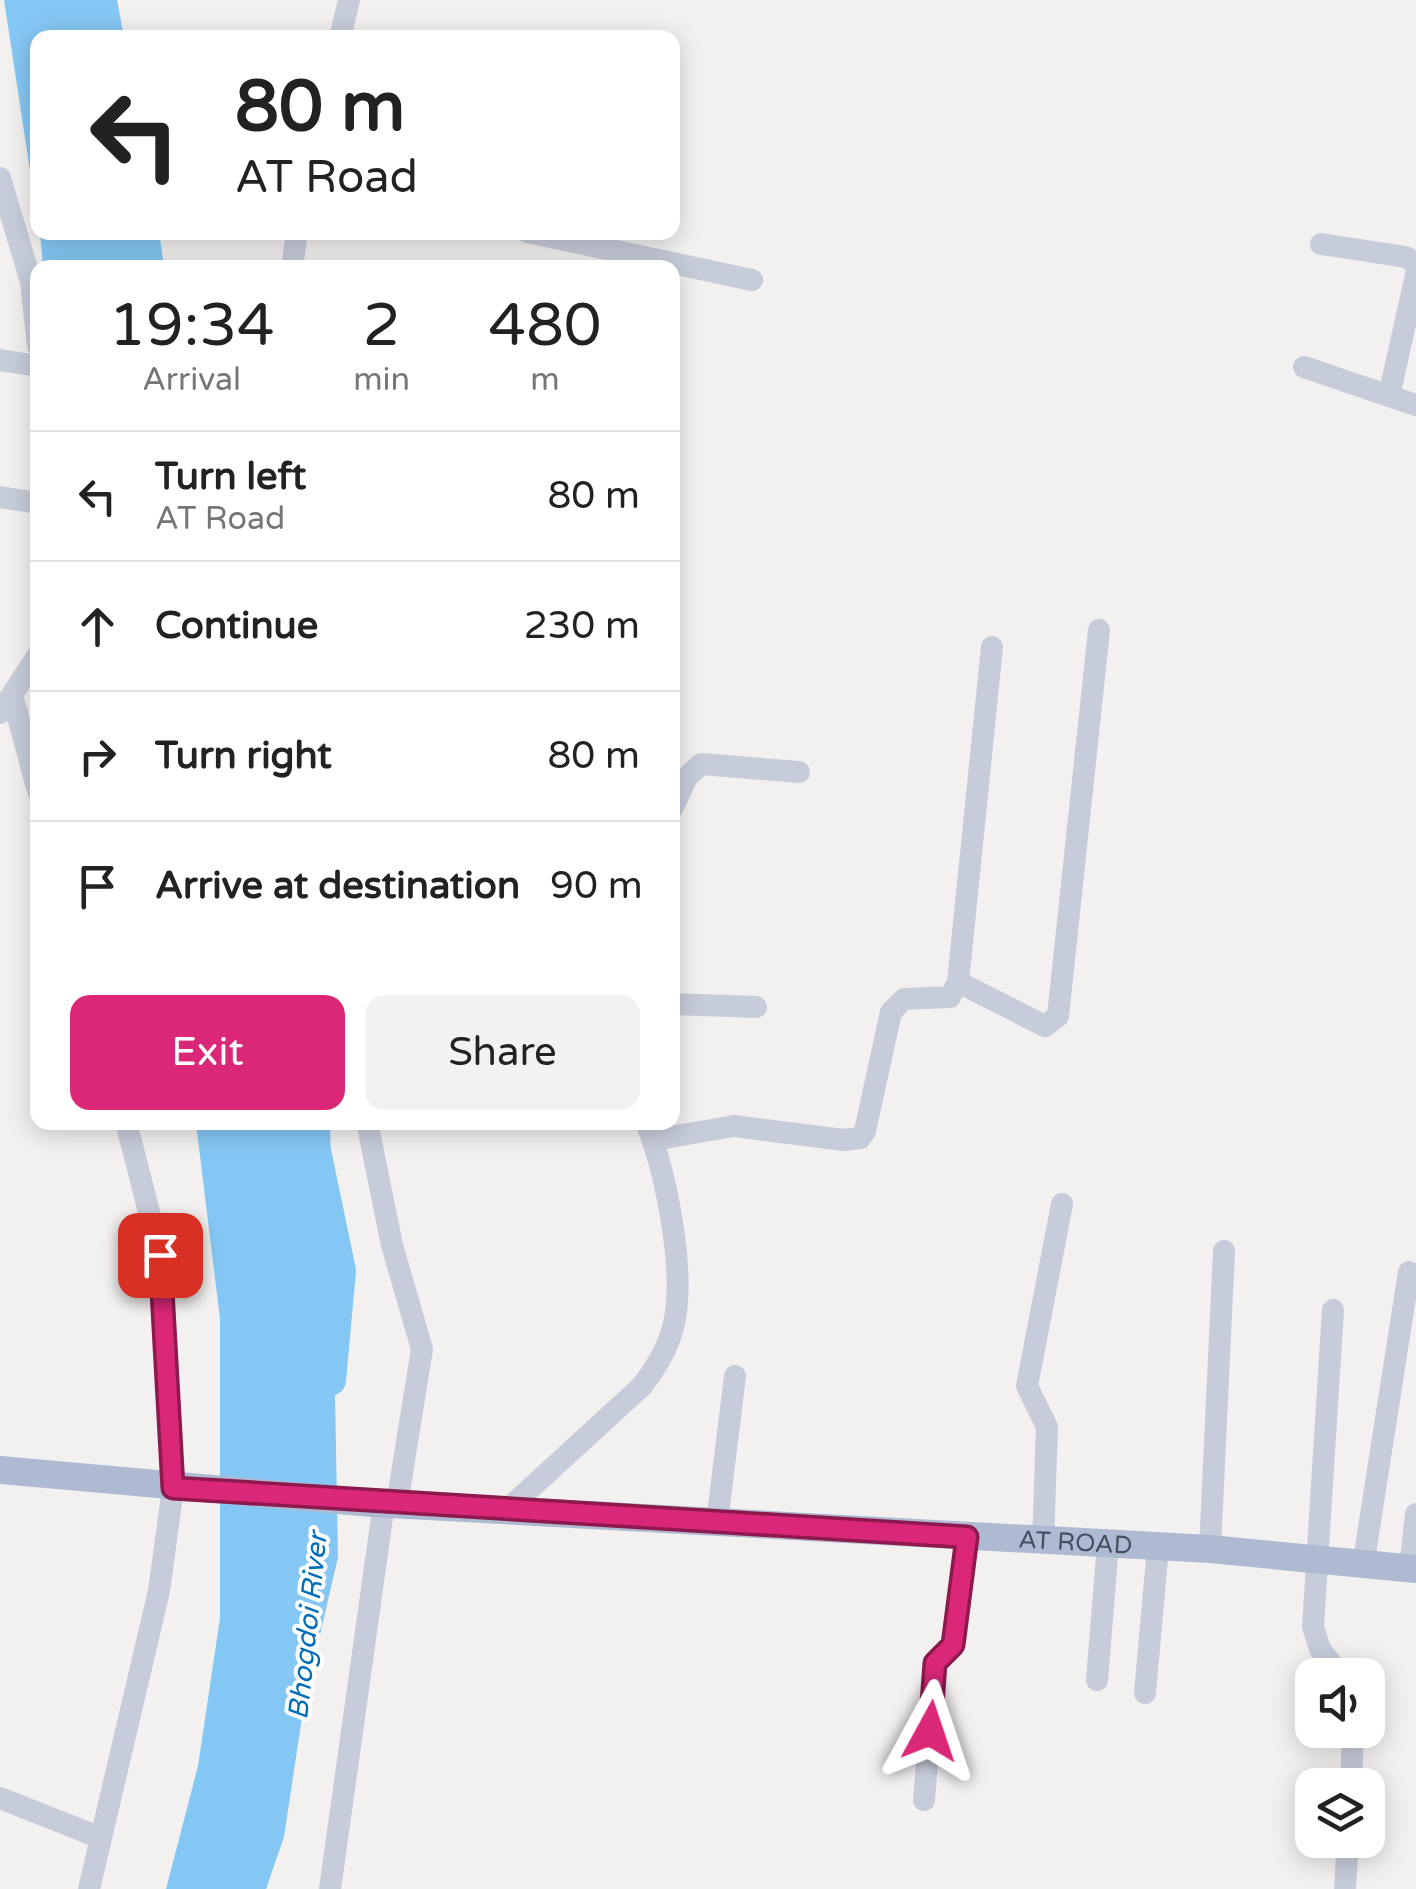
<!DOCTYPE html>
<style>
:root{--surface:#fff;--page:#f2f2f2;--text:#222;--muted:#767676;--line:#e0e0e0;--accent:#db2777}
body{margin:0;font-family:"Varela Round",sans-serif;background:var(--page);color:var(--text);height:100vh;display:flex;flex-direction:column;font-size:38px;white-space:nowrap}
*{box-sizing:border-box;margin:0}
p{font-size:32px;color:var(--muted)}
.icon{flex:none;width:55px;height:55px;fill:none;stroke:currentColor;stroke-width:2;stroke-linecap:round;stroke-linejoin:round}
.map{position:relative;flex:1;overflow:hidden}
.sheet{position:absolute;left:30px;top:260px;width:650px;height:870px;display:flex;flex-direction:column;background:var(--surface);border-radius:20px;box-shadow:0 5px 25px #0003}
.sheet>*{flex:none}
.guide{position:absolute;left:30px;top:30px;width:650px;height:210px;border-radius:20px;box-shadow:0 5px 25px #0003;background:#fff;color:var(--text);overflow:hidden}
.buttons{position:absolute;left:1295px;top:1658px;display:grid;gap:20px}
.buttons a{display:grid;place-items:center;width:90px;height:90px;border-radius:20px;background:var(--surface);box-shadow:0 5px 25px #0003;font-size:50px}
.pin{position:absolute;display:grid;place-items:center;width:85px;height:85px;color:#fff;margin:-42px;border-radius:20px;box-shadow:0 5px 15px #0006}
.me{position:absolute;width:110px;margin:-55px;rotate:5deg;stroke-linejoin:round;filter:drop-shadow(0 0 8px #0008)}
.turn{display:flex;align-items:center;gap:35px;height:210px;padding:0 40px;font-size:45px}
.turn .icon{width:130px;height:130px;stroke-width:2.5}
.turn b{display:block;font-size:70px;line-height:85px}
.eta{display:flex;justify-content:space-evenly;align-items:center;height:170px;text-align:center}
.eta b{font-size:60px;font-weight:600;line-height:70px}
.cta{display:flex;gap:20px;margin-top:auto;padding:20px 40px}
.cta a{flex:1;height:115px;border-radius:20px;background:var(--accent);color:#fff;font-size:40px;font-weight:600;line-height:115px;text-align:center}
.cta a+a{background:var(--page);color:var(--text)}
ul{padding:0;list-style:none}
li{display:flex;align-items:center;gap:30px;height:130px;padding:0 40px;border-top:2px solid var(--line)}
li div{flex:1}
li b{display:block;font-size:38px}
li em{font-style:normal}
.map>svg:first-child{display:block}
</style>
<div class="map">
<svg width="1416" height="1889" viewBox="0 0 1416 1889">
<rect width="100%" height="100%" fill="#f3f1f0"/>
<path fill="#85c7f4" d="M4,0H117L124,37L38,38L37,217Z
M40,233H141L143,267H43Z
M196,1123H330L338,1557L304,1704L284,1837L266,1889H166L198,1766L220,1618V1319Z"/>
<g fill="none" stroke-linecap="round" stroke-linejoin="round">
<path stroke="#85c7f4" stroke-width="32" d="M143,232L148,268
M309,1122L340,1271L330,1380"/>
<path stroke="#c6ccd9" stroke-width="22" d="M340,38L349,0
M0,178L31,282L38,346
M527,232L752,280
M1321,244L1406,257L1416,264
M292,268L297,232
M0,360L38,366
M1304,367L1416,405
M1389,396L1416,275
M0,497L38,503
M12,695L38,791
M0,713L38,655
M672,809L687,777L701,764L799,772
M958,982L1045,1026L1058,1016L1099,630
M672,1004L756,1007
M367,1122L392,1245L422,1349L397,1504
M653,1140L734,1126L844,1140L860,1138L865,1131L891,1012L904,999L950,997L958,982L992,647
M1333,1310L1313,1627L1320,1649L1340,1675
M509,1508L642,1386C655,1369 666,1352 672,1331C688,1278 666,1173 646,1122
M717,1522L735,1376
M1043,1542L1047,1427L1027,1386L1062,1204
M1210,1549L1224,1251
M1363,1566L1409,1272
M1410,1569L1416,1514
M1097,1680L1108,1544
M1145,1693L1158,1547
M1351,1785L1353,1730
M0,1798L101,1838
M924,1800L935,1663L953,1645L967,1537
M89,1889L159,1591L173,1488L160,1255L126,1122
M330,1889L384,1503
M1345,1889L1348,1840"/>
<path stroke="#aeb9d2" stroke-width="28" id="s1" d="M0,1470L372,1503L1210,1549L1416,1569"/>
</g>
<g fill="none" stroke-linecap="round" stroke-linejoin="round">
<g stroke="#8e194d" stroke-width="25">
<path id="route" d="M160,1255L173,1488L967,1537L953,1645L935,1663L930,1731"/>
</g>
<use href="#route" stroke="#db2777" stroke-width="18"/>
</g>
<g text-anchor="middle" stroke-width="8" stroke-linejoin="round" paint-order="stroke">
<g font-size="25" fill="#464f60" stroke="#fff">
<text dy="9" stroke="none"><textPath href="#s1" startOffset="1078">AT ROAD</textPath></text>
</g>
<g font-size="28" font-style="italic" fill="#006eb9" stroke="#fff">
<text transform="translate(307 1626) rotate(-84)" y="10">Bhogdoi River</text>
</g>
</g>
</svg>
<div class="buttons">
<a><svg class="icon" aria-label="sound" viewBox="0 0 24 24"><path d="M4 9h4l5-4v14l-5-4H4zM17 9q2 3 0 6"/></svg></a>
<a><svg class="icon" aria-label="layers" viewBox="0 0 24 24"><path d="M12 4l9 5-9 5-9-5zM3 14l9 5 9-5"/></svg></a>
</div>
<div class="pin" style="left:160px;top:1255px;background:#d93025"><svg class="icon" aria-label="arrive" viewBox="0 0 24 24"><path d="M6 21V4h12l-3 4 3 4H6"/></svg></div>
<svg class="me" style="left:930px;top:1731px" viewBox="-20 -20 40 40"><path d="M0-17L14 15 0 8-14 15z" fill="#db2777" stroke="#fff" stroke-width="4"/></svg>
<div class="guide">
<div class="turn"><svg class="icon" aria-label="left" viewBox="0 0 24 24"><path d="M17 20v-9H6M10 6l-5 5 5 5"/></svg><div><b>80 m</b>AT Road</div></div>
</div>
<section class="sheet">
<div class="eta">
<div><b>19:34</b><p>Arrival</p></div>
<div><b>2</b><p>min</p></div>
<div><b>480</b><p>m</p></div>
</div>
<ul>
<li><svg class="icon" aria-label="left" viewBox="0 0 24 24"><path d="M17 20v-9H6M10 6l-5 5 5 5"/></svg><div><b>Turn left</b><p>AT Road</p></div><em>80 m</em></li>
<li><svg class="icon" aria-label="ahead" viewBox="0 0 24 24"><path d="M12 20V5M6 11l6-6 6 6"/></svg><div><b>Continue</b></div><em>230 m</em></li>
<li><svg class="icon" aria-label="right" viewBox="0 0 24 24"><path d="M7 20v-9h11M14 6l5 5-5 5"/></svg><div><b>Turn right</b></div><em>80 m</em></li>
<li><svg class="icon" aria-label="arrive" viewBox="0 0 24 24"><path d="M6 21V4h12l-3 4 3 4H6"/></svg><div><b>Arrive at destination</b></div><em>90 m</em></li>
</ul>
<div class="cta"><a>Exit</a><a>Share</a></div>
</section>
</div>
